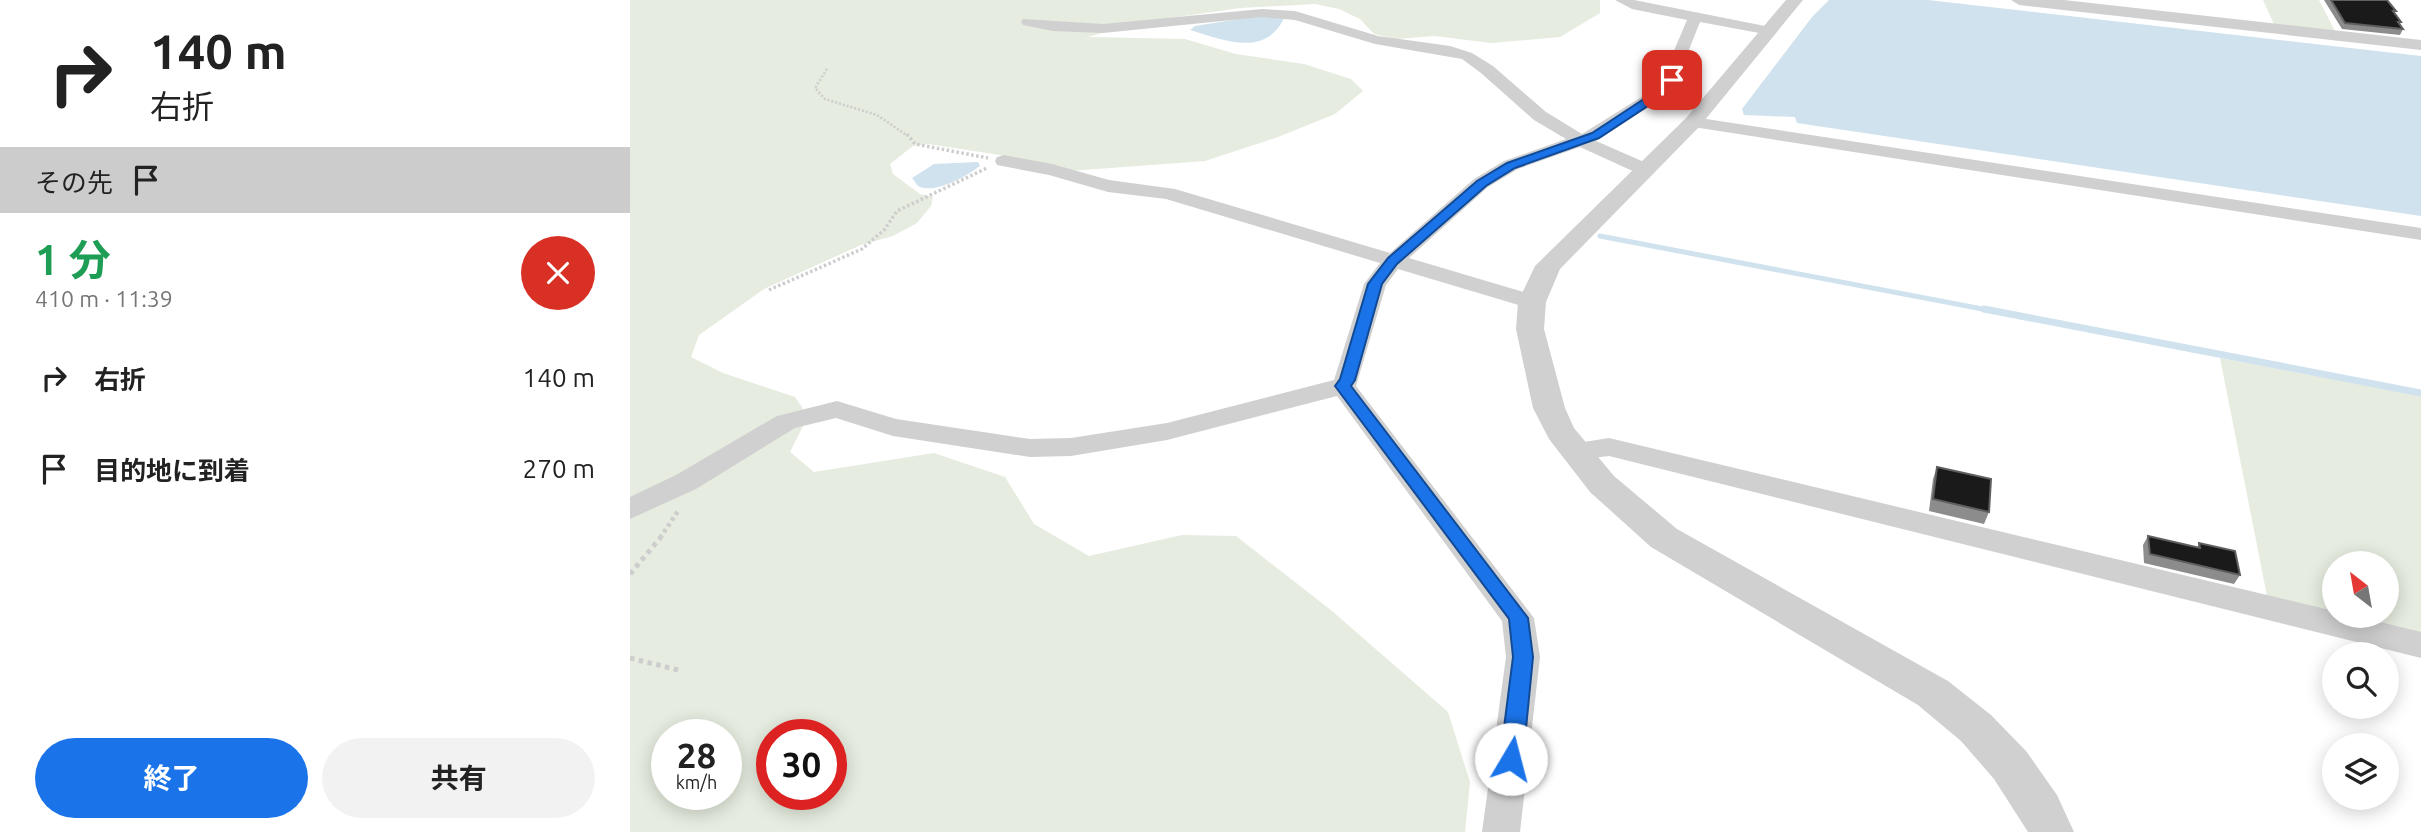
<!DOCTYPE html>
<html lang="ja">
<meta charset="utf-8">
<style>
:root{--surface:#fff;--page:#f2f2f2;--text:#222;--muted:#767676;--accent:#1a73e8}
body{margin:0;font-family:Ubuntu,"Noto Sans JP",sans-serif;background:var(--page);color:var(--text);height:100vh;display:flex;flex-direction:column;font-size:26px;white-space:nowrap}
*{box-sizing:border-box;margin:0}
p{font-size:23px;color:var(--muted)}
.icon{flex:none;width:38px;height:38px;fill:none;stroke:currentColor;stroke-width:2;stroke-linecap:round;stroke-linejoin:round}
.map{position:relative;flex:1;overflow:hidden}
.sheet{display:flex;flex-direction:column;background:var(--surface);width:630px}
.sheet>*{flex:none}
.banner{background:#fff;color:var(--text);overflow:hidden}
.needle{width:46px;rotate:329deg}
.tools{position:absolute;left:1692px;top:551px;display:grid;gap:14px}
.tools a{display:grid;place-items:center;width:77px;height:77px;border-radius:50%;background:var(--surface);box-shadow:0 4px 18px #0003;font-size:35px}
.speed{position:absolute;left:21px;top:719px;display:flex;gap:14px;font-size:35px;font-weight:700;text-align:center}
.speed>*{display:grid;place-content:center;width:91px;height:91px;border-radius:50%;background:var(--surface);box-shadow:0 4px 18px #0003;line-height:1}
.speed small{font-size:18px;font-weight:400}
.speed .limit{border:10px solid #d22;background:#fff;color:#111}
.pin{position:absolute;display:grid;place-items:center;width:60px;height:60px;color:#fff;margin:-30px;border-radius:14px;box-shadow:0 4px 10px #0006}
.me{position:absolute;width:77px;margin:-38px;rotate:8deg;stroke-linejoin:round;filter:drop-shadow(0 0 5px #0008)}
.turn{display:flex;align-items:center;gap:24px;height:147px;padding:0 35px;font-size:32px}
.turn .icon{width:91px;height:91px;stroke-width:2.5}
.turn b{display:block;font-size:49px;line-height:60px}
.then{display:flex;align-items:center;height:66px;padding:0 35px;background:#0003;gap:14px;font-size:26px}
.round{display:grid;place-items:center;flex:none;width:74px;height:74px;border-radius:37px;background:var(--page)}
.headline{display:flex;align-items:center;justify-content:space-between;height:119px;padding:0 35px}
h1{font-size:42px;font-weight:700;line-height:52px;color:#1e9e55}
.primary-button{display:flex;gap:14px;margin-top:auto;padding:14px 35px}
.primary-button a{flex:1;height:80px;border-radius:42px;background:var(--accent);color:#fff;font-size:28px;font-weight:700;line-height:80px;text-align:center}
.primary-button a+a{background:var(--page);color:var(--text)}
ul{padding:0;list-style:none}
li{display:flex;align-items:center;gap:21px;height:91px;padding:0 35px}
li div{flex:1}
li b{display:block;font-size:26px}
li em{font-style:normal}
main{display:flex;flex:1;min-height:0}
.map>svg:first-child{display:block}
</style>
<main>
<section class="sheet">
<div class="banner">
<div class="turn"><svg class="icon" aria-label="right" viewBox="0 0 24 24"><path d="M7 20v-9h11M14 6l5 5-5 5"/></svg><div><b>140 m</b>右折</div></div>
<div class="then">その先<svg class="icon" aria-label="arrive" viewBox="0 0 24 24"><path d="M6 21V4h12l-3 4 3 4H6"/></svg></div>
</div>
<div class="headline"><div><h1>1 分</h1><p>410 m · 11:39</p></div><a class="round" style="background:#d93025;color:#fff"><svg class="icon" aria-label="close" viewBox="0 0 24 24"><path d="M6 6l12 12M18 6L6 18"/></svg></a></div>
<ul>
<li><svg class="icon" aria-label="right" viewBox="0 0 24 24"><path d="M7 20v-9h11M14 6l5 5-5 5"/></svg><div><b>右折</b></div><em>140 m</em></li>
<li><svg class="icon" aria-label="arrive" viewBox="0 0 24 24"><path d="M6 21V4h12l-3 4 3 4H6"/></svg><div><b>目的地に到着</b></div><em>270 m</em></li>
</ul>
<div class="primary-button"><a>終了</a><a>共有</a></div>
</section>
<div class="map">
<svg width="1791" height="832" viewBox="0 0 1791 832">
<rect width="100%" height="100%" fill="#fff"/>
<path fill="#e6ecdf" fill-rule="evenodd" d="M0,0H970V13L930,37L861,43L805,36L767,39L744,34L730,19L709,9L685,4L610,8L505,23L458,37L555,39L606,54L674,64L721,79L733,91L705,114L648,137L575,161L440,171L370,155L298,144L283,146L260,164L263,174L290,194L303,197L301,206L287,223L263,236L231,245L134,289L69,335L61,357L93,373L165,397L178,416L160,452L184,472L304,453L375,477L404,524L459,556L552,535L606,536L702,611L818,712L840,782L835,832H0ZM37,735H96V794H37ZM142,735H201V794H142Z
M1633,0H1689L1705,31L1644,24Z
M1590,358L1791,396V634L1720,616H1757V564H1704V612L1637,596Z"/>
<path fill="#cfe2ee" d="M1199,0H1298L1791,56V216L1167,123L1165,117L1114,115L1112,109L1182,17Z
M634,15L654,18C635,59 591,39 560,30L565,26Z
M348,162L350,166C337,176 304,195 288,186L282,178L304,164Z"/>
<g fill="none" stroke-linecap="round" stroke-linejoin="round">
<path stroke="#cfe2ee" stroke-width="5" d="M970,236L1363,311"/>
<path stroke="#cfe2ee" stroke-width="7" d="M1354,309L1791,393"/>
<path stroke="#cdcdcd" stroke-width="2.5" stroke-dasharray="2 2" stroke-linecap="butt" d="M197,69L185,88L195,99L247,115L278,136"/>
<path stroke="#cdcdcd" stroke-width="3.5" stroke-dasharray="2.5 2.5" stroke-linecap="butt" d="M277,134L285,144L358,158
M139,290L232,249L254,230L267,211L357,168"/>
<path stroke="#cdcdcd" stroke-width="4.5" stroke-dasharray="3.5 3.5" stroke-linecap="butt" d="M30,538L48,511"/>
<path stroke="#cdcdcd" stroke-width="5" stroke-dasharray="4.5 4.5" stroke-linecap="butt" d="M0,574L31,537
M0,658L52,671"/>
<path fill="#d0d0d0" fill-rule="evenodd" d="M985,0H1004L1140,27L1147,31L1140,35L1070,22L1042,92L966,141L1021,165L1023,169L1021,173H1007L950,147L888,169L858,187L779,258L910,297L913,302L910,307L902,309L768,269L756,285L726,386L904,618L910,657L890,832H852L876,657L872,621L707,396L537,440L441,456L400,457L263,436L206,418L165,428L66,489L0,519V497L46,475L147,416L207,401L266,419L400,439L441,438L537,423L704,380L734,284L750,263L536,199L478,192L419,175L367,165L365,161L367,157L374,155L422,164L479,180L545,189L760,253L844,179L874,161L936,139L904,120L851,73L832,59L745,44L665,20L632,17L473,33L423,31L393,25L391,22L393,19L473,24L632,9L665,11L748,36L820,46L842,53L863,66L916,112L952,134L1029,86L1057,20L1002,9Z
M1063,117L1791,228V240L1057,126L1054,122Z
M979,438L1704,611V616H1726L1791,632V658L979,456L945,460L935,457L931,451L935,445Z"/>
<path fill="#d0d0d0" fill-rule="evenodd" d="M1156,0H1173L1070,126L930,269L916,302L914,329L935,408L944,428L984,476L1047,529L1318,681L1361,715L1396,751L1427,795L1444,832H1398L1364,779L1331,741L1288,705L1021,547L960,492L919,439L903,408L886,329L888,302L905,266L1056,118Z
M1381,0H1434L1791,40V50L1389,5Z"/>
</g>
<path fill="#8c8c8c" d="M1694,0H1757L1766,11L1764,13L1771,22L1770,24L1773,29L1770,35L1712,29Z
M1307,467L1359,512L1354,524L1299,511L1303,479Z
M1518,536L1567,548L1569,543L1610,575L1604,584L1514,563L1513,545Z"/>
<path fill="#1a1a1a" stroke="#5f5f5f" stroke-width="2" d="M1701,0H1757L1766,11H1763L1771,22H1768L1773,29L1715,23Z
M1307,467L1361,479L1359,512L1303,499Z
M1518,536L1570,548L1569,543L1605,551L1610,575L1520,554Z"/>
<path fill="#1a73e8" stroke="#114b97" stroke-width="2" d="M1042,77L1047,80L1039,92L969,138L885,168L856,186L767,264L752,284L725,380L721,386L898,618L903,657L893,759L889,766L881,769L874,766L870,759L883,657L879,619L705,386L710,379L738,284L758,258L847,181L877,163L962,133L1032,87Z"/>
</svg>
<div class="tools">
<a><svg class="needle" viewBox="-14 -14 28 28"><path d="M0-13l5 13h-10z" fill="#e53935"/><path d="M0 13l5-13h-10z" fill="#767676"/></svg></a>
<a><svg class="icon" aria-label="search" viewBox="0 0 24 24"><circle cx="10" cy="10" r="6"/><path d="M15 15l6 6"/></svg></a>
<a><svg class="icon" aria-label="layers" viewBox="0 0 24 24"><path d="M12 4l9 5-9 5-9-5zM3 14l9 5 9-5"/></svg></a>
</div>
<div class="speed"><div>28<small>km/h</small></div><div class="limit">30</div></div>
<div class="pin" style="left:1042px;top:80px;background:#d93025"><svg class="icon" aria-label="arrive" viewBox="0 0 24 24"><path d="M6 21V4h12l-3 4 3 4H6"/></svg></div>
<svg class="me" style="left:881px;top:759px" viewBox="-20 -20 40 40"><circle r="19" fill="#fff"/><path d="M0-13L10 11 0 6-10 11z" fill="#1a73e8"/></svg>
</div>
</main>
